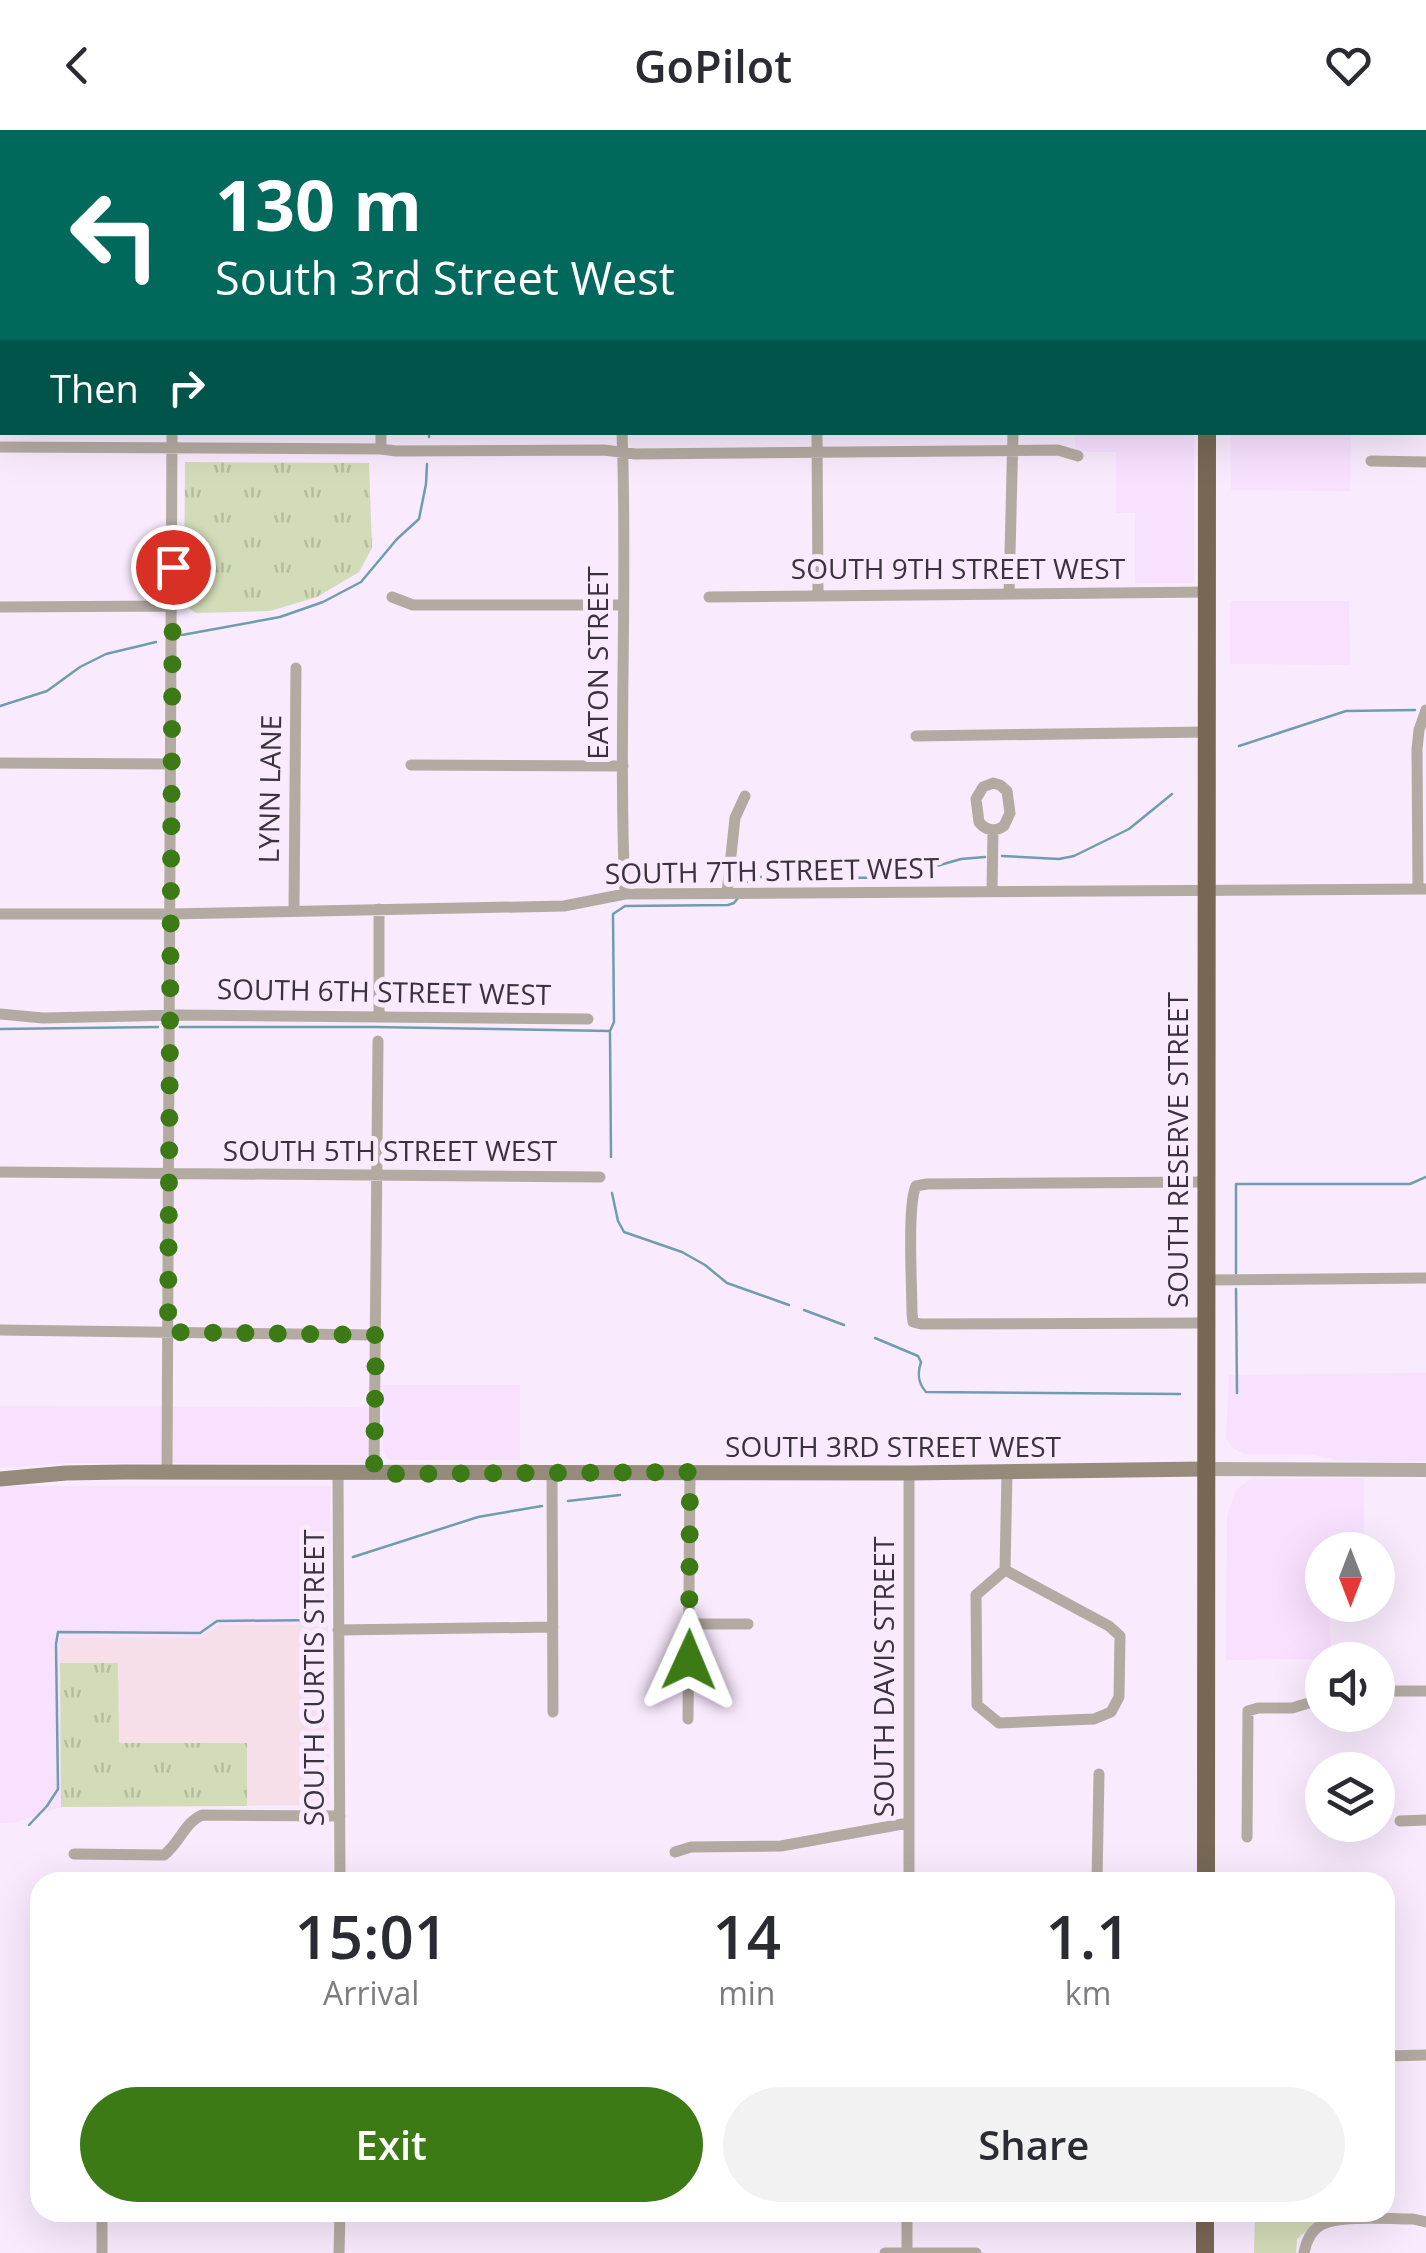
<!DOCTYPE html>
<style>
:root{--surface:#fff;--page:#f2f2f3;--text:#2b2b33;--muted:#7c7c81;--accent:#3c7a15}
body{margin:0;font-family:"Open Sans",sans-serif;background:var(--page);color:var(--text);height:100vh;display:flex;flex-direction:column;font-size:38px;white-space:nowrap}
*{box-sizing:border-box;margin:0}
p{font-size:32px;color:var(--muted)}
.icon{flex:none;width:55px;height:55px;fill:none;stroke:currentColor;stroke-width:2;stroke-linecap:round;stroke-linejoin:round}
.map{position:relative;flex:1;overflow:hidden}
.panel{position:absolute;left:30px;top:1742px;width:1365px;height:350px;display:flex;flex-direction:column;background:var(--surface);border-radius:30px;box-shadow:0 10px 40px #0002}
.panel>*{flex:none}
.top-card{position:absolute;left:0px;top:0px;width:1428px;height:305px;box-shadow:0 10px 40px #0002;background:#00695c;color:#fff;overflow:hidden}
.needle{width:65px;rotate:180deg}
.fabs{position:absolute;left:1305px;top:1402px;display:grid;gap:20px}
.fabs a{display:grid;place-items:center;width:90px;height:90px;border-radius:50%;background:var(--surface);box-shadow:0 10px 40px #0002;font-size:50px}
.pin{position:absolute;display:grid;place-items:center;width:85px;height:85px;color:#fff;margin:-42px;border:5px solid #fff;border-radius:50%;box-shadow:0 2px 10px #0007}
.me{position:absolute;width:110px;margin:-55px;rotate:1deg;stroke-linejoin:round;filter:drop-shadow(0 0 8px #0008)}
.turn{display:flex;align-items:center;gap:35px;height:210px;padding:0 50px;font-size:45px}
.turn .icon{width:130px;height:130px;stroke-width:2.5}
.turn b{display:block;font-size:70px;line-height:85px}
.then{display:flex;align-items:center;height:95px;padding:0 50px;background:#0003;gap:20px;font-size:38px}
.eta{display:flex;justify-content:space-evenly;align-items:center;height:170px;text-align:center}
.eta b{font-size:60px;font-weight:600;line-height:70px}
.cta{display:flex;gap:20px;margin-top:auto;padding:20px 50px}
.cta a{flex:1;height:115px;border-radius:60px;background:var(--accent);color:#fff;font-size:40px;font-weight:600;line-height:115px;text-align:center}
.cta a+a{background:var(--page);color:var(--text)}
header{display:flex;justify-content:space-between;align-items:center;height:130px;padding:0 50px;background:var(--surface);font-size:45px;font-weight:600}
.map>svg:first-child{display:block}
</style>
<header><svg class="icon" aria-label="back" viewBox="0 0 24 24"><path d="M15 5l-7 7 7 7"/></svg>GoPilot<svg class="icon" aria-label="heart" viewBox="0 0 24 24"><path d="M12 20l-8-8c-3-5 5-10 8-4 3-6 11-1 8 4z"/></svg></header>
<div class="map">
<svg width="1426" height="2123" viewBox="0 0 1426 2123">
<defs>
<pattern id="park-tufts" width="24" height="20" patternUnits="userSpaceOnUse" patternTransform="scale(2.5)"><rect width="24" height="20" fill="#d2dcb8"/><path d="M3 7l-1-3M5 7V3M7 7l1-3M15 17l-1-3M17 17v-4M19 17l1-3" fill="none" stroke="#b5bd9f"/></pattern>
</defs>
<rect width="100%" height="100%" fill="#f9eafe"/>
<path fill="#f8e0ff" d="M1075,303H1194V453H1135V383H1116V322H1075Z
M1230,303H1351L1350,361L1231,360Z
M1230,471H1349L1350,535L1230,534Z
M1426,1243V1331L1389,1332L1338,1330L1308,1324H1244L1233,1318L1226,1308L1229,1245Z
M383,1255H520V1330H389L383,1320Z
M0,1276L371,1277L369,1333H68L0,1338Z
M1364,1348V1420H1322V1475H1363V1481L1329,1483L1332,1529L1226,1530L1227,1386L1236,1360L1250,1349Z
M0,1356H331L328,1495H219L201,1508H60L61,1677L13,1693H0Z"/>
<path fill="#f7dfea" d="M219,1495H328L329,1675L61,1677L60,1508H201Z"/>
<path fill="#d2dcb8" d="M1255,2083H1337L1324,2086L1297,2109L1296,2123H1254Z"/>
<path fill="url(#park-tufts)" d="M185,332L369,333L372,418L359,442L317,467L270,481L196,483L184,475Z
M60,1533H118L119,1613H247V1676L61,1677Z"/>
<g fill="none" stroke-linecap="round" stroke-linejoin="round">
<path stroke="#6e9eae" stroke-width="2.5" d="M1425,166H1426
M429,307V302
M182,505L280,487L323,472L361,452L397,409L419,389L426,354L427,334
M0,576L47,561L80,537L106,524L156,512
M1239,616L1346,581L1415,580
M1002,726L1059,729L1074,726L1129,699L1172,664
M748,752L760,747L895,748L961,729L985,727
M180,897H374L610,901L614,892L613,784L625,776L728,775L734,773L738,768
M0,899L158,897
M610,903L611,1027
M612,1063L618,1091L624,1102L682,1122L705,1135L727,1153L789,1175
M1236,1143V1054H1410L1426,1047
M1236,1159L1237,1263
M804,1180L844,1195
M875,1208L918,1226L921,1232C917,1244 918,1253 926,1262L1180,1264
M568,1371L620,1365
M353,1427L478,1387L542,1376
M29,1695L47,1676L58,1659L56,1514L58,1502L200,1503L217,1491L319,1490V1437"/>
<path stroke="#b3aba1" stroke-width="11" d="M828,0H947
M0,2H55
M173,2V0
M382,2V0
M618,2V0
M0,160H2
M381,302V319
M622,302C628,456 618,610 625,764
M817,302L818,465
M0,317L381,319L396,321L604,320L635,324L1058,320L1078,326
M1371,331L1426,332
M1009,464L1013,302
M392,467L413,475H623
M709,467L1207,462
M0,477L172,476
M916,606L1207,602
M0,633L172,634
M411,635L623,636
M993,653L1000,655L1007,661L1010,683L1004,696C995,702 986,701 979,692L976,669L983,657Z
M1418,759L1417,619L1419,600L1426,580
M992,761L993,700
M727,763L735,688L745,666
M294,781L296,538
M0,784H170L564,776L625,764L1426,759
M0,884L43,888L179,885L588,889
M379,887V779
M0,1042L600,1047
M1205,1150L1426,1148
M1205,1193L921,1194L913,1192L912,1183C912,1158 907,1074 916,1056L927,1054L1206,1052
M0,1200L376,1205
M167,1343L172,302
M338,1343L340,1752
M552,1343L553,1582
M909,1343V1752
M374,1344L378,911
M1005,1440L1109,1496L1120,1506L1119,1567L1111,1582L1094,1589L999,1593L977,1575L976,1465Z
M1005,1440L1007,1342
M689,1494H748
M338,1500L553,1497
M1378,1561H1426
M688,1589L690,1342
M1400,1691L1426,1690
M1247,1707L1248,1581L1258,1578H1292L1322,1569
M675,1722L691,1717L781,1716L908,1693
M74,1724L164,1725C180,1713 184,1693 202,1685L340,1686
M909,1749L1097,1752
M1097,1752L1099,1644
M1385,1926L1426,1925
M102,2123V2082
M339,2123L340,2082
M885,2123H976
M907,2123V2082
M1304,2123C1306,2112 1310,2101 1321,2095C1339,2085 1392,2089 1413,2089L1426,2092"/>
<path stroke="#b3aba1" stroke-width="14" d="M1425,182H1426
M1204,1339L1426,1340"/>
<path stroke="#968a7b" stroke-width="15" d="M0,1349L66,1343L124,1342L909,1343L1204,1339"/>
<path stroke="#776854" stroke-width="18" d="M1208,2V0
M1206,1752L1207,302
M1205,2123V2082"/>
</g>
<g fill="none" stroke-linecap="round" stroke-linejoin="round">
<path stroke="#3c7a15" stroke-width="18" stroke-dasharray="0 32.4" d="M173,437L168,1202L376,1205L374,1344L690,1342L689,1530"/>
</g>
<g text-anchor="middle" stroke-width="10" stroke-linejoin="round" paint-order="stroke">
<g font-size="28" fill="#3a333d" stroke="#f9eafe">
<text x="958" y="449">SOUTH 9TH STREET WEST</text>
<text transform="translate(598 533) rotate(-90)" y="10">EATON STREET</text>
<text transform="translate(270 659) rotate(-89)" y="10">LYNN LANE</text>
<text transform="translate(772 741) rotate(-1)" y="10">SOUTH 7TH STREET WEST</text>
<text transform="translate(384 862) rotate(1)" y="10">SOUTH 6TH STREET WEST</text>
<text transform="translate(1178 1020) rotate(-90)" y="10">SOUTH RESERVE STREET</text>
<text x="390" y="1031">SOUTH 5TH STREET WEST</text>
<text x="893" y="1327">SOUTH 3RD STREET WEST</text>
<text transform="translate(884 1547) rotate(-90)" y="10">SOUTH DAVIS STREET</text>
<text transform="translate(314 1548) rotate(-90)" y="10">SOUTH CURTIS STREET</text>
</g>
</g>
</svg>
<div class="fabs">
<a><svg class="needle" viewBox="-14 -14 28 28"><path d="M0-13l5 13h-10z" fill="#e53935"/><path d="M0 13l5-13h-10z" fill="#7c7c81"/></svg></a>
<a><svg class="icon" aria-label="sound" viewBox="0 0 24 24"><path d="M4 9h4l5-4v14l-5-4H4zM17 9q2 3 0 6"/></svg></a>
<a><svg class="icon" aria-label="layers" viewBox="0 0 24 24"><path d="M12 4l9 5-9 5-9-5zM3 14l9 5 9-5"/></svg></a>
</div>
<div class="pin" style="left:173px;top:437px;background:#d93025"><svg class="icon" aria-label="arrive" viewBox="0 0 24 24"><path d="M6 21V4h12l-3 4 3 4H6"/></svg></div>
<svg class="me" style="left:689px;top:1530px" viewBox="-20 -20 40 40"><path d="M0-17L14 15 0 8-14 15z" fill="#3c7a15" stroke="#fff" stroke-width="4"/></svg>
<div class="top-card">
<div class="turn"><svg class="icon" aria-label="left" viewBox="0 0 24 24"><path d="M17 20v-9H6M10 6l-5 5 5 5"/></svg><div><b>130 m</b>South 3rd Street West</div></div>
<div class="then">Then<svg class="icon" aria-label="right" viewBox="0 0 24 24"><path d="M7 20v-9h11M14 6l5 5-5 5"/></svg></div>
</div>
<section class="panel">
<div class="eta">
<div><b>15:01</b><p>Arrival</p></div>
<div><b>14</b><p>min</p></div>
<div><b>1.1</b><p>km</p></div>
</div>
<div class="cta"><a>Exit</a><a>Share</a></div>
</section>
</div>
